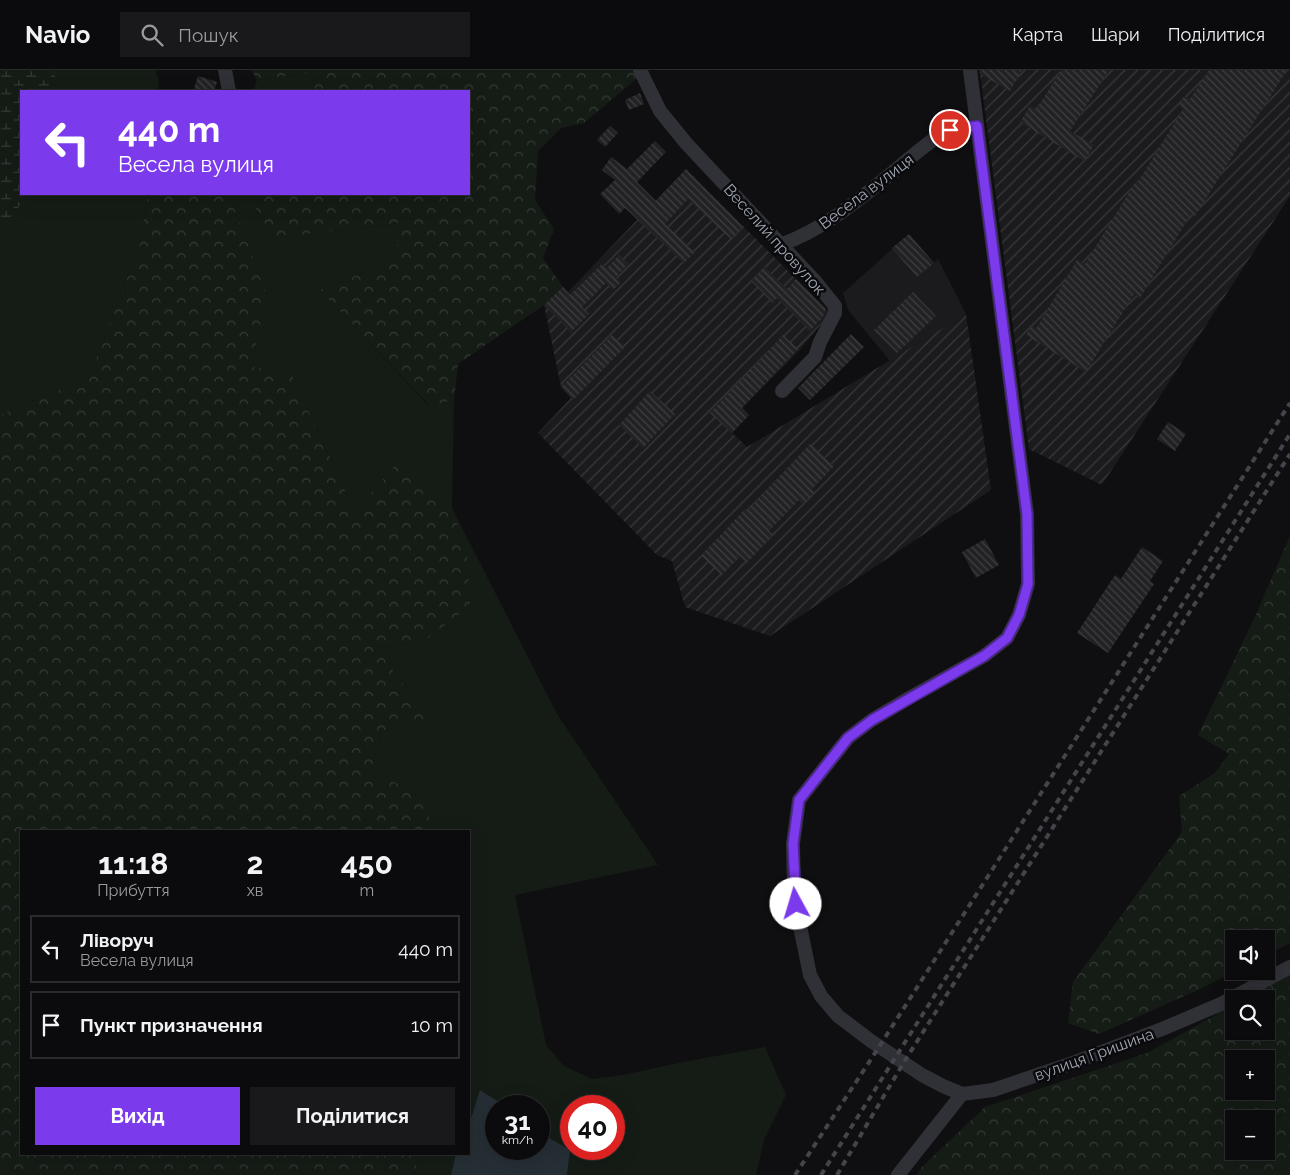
<!DOCTYPE html>
<html lang="uk">
<meta charset="utf-8">
<style>
:root{--surface:#0b0b0d;--page:#19191b;--text:#f1f3f6;--muted:#9a9b9d;--line:#2b2b2e;--accent:#7c3aed}
body{margin:0;font-family:Raleway,sans-serif;background:var(--page);color:var(--text);height:100vh;display:flex;flex-direction:column;font-size:19px;white-space:nowrap}
*{box-sizing:border-box;margin:0}
p{font-size:16px;color:var(--muted)}
.icon{flex:none;width:28px;height:28px;fill:none;stroke:currentColor;stroke-width:2;stroke-linecap:round;stroke-linejoin:round}
.map{position:relative;flex:1;overflow:hidden}
.details{position:absolute;left:20px;top:760px;width:450px;height:325px;display:flex;flex-direction:column;background:var(--surface);border-radius:0px;box-shadow:0 5px 20px #0002,0 0 0 1px var(--line)}
.details>*{flex:none}
.banner{position:absolute;left:20px;top:20px;width:450px;height:105px;border-radius:0px;box-shadow:0 5px 20px #0002,0 0 0 1px var(--line);background:#7c3aed;color:#fff;overflow:hidden}
.buttons{position:absolute;left:1225px;top:860px;display:grid;gap:10px}
.buttons a{display:grid;place-items:center;width:50px;height:50px;border-radius:0px;background:var(--surface);box-shadow:0 5px 20px #0002,0 0 0 1px var(--line);font-size:25px}
.speed{position:absolute;left:485px;top:1025px;display:flex;gap:10px;font-size:25px;font-weight:700;text-align:center}
.speed>*{display:grid;place-content:center;width:65px;height:65px;border-radius:50%;background:var(--surface);box-shadow:0 5px 20px #0002,0 0 0 1px var(--line);line-height:1}
.speed small{font-size:12px;font-weight:400}
.speed .limit{border:8px solid #d22;background:#fff;color:#111}
.pin{position:absolute;display:grid;place-items:center;width:42px;height:42px;color:#fff;margin:-21px;border:2px solid #fff;border-radius:50%;box-shadow:0 1px 5px #0007}
.me{position:absolute;width:55px;margin:-28px;rotate:354deg;stroke-linejoin:round;filter:drop-shadow(0 0 4px #0008)}
.turn{display:flex;align-items:center;gap:18px;height:105px;padding:0 15px;font-size:22px}
.turn .icon{width:65px;height:65px;stroke-width:2.5}
.turn b{display:block;font-size:35px;line-height:42px}
.eta{display:flex;justify-content:space-evenly;align-items:center;height:85px;text-align:center}
.eta b{font-size:30px;font-weight:700;line-height:35px}
.button{display:flex;gap:10px;margin-top:auto;padding:10px 15px}
.button a{flex:1;height:58px;border-radius:0px;background:var(--accent);color:#fff;font-size:20px;font-weight:700;line-height:58px;text-align:center}
.button a+a{background:var(--page);color:var(--text)}
ul{padding:0;list-style:none}
li{display:flex;align-items:center;gap:15px;height:68px;margin:0 10px 8px;padding:0 5px;border:2px solid var(--line);border-radius:0px}
li div{flex:1}
li b{display:block;font-size:19px}
li em{font-style:normal}
header{display:flex;align-items:center;gap:30px;box-sizing:border-box;height:70px;padding:0 25px;background:var(--surface);border-bottom:1px solid var(--line)}
header strong{font-size:24px}
nav{display:flex;gap:28px;margin-inline-start:auto;font-size:18px}
.search{width:350px;height:45px;background:var(--page);display:flex;align-items:center;gap:12px;box-sizing:border-box;padding:0 18px;border-radius:0px;color:var(--muted);font-size:19px}
.map>svg:first-child{display:block}
</style>
<header>
<strong>Navio</strong>
<div class="search"><svg class="icon" aria-label="search" viewBox="0 0 24 24"><circle cx="10" cy="10" r="6"/><path d="M15 15l6 6"/></svg>Пошук</div>
<nav><a>Карта</a><a>Шари</a><a>Поділитися</a></nav>
</header>
<div class="map">
<svg width="1290" height="1105" viewBox="0 0 1290 1105">
<defs>
<pattern id="industrial-furrows" width="10" height="10" patternUnits="userSpaceOnUse" patternTransform="scale(1.25)"><rect width="10" height="10" fill="#1b1b1e"/><path d="M-1 1l2-2M0 10L10 0M9 11l2-2" fill="none" stroke="#39393c"/></pattern>
<pattern id="forest-crowns" width="20" height="18" patternUnits="userSpaceOnUse" patternTransform="scale(1.25)"><rect width="20" height="18" fill="#151c16"/><path d="M2 6a3 3 0 1 1 6 0M12 15a3 3 0 1 1 6 0" fill="none" stroke="#343a36"/></pattern>
<pattern id="wetland-marsh" width="20" height="14" patternUnits="userSpaceOnUse" patternTransform="scale(1.25)"><rect width="20" height="14" fill="#151c16"/><path d="M1 5h8M5 5V1M11 12h8M15 12V8" fill="none" stroke="#343a36"/></pattern>
<pattern id="building-back-hatch" width="6" height="6" patternUnits="userSpaceOnUse" patternTransform="scale(1.25)"><rect width="6" height="6" fill="#222225"/><path d="M-1 5l2 2M0 0l6 6M5-1l2 2" fill="none" stroke="#3f3f42"/></pattern>
</defs>
<rect width="100%" height="100%" fill="#0f0f11"/>
<path fill="#1b1b1e" d="M909,164L934,193L938,189L966,244L890,291L848,240L843,223Z"/>
<path fill="url(#industrial-furrows)" d="M982,0H1290V126L1102,415L1029,379L980,3Z
M686,99L830,243L800,280L742,338L749,345L732,363L747,377L966,244L991,420L770,566L685,537L672,491L657,485L538,363L571,328L561,317L544,235L563,217L568,222Z"/>
<path fill="#151c16" fill-rule="evenodd" d="M0,0H155L159,9L158,21H21V124H148L139,178L89,307L0,345Z
M312,3L315,21H253L257,10Z
M228,124H260L256,139L274,168L399,153L397,189L320,220L429,336L454,330L452,438L557,644L658,795L515,825L546,975L564,996L592,1009L623,1005L683,992L765,977L786,1025L764,1070L756,1105H414L419,1084H469V761H429V728L371,702L382,661L428,649L377,578L425,570L355,442L290,301L251,297L267,226L245,164ZM496,1036H539V1079H496ZM571,1036H614V1079H571Z"/>
<path fill="url(#forest-crowns)" fill-rule="evenodd" d="M251,0H647L584,53L561,58L538,81L535,130L554,159L543,188L563,217L544,235L458,294L454,330L430,336L320,220L397,189L398,153L274,168L256,139L260,124H469V21H315L311,3L257,10Z
M148,124H228L245,164L267,226L251,297L290,301L355,442L399,391L452,438L467,485L470,536L425,570L377,578L428,649L382,661L371,702L429,728V761H21V1084H419L414,1105H0V345L89,307L139,178Z
M1290,466V873L1266,885V869H1234L1235,901L1200,919L1099,964L1068,953L1073,912L1182,762L1179,726L1215,703L1229,684L1198,665L1254,549Z
M1290,903V1105H917L921,1098L985,1037L1147,983L1234,935V961H1266V929H1244ZM1234,989H1266V1021H1234ZM1234,1049H1266V1081H1234Z"/>
<path fill="url(#wetland-marsh)" d="M0,0H56L52,21H21V124H29L0,160Z"/>
<path fill="#252f35" d="M480,1020L505,1036H496V1079H539V1062L570,1080L567,1105H451L456,1084H469V1055Z"/>
<path fill="url(#building-back-hatch)" d="M979,0H1022L1010,21L979,3Z
M1061,0H1109L1070,61L1094,75L1084,91L1020,52L1030,36L1036,40Z
M1209,0H1287L1195,146L1191,144L1140,228L1134,224L1086,302L1026,265L1032,256L1036,259L1077,190L1085,194L1136,111L1138,112L1183,39L1179,36L1184,26L1190,29Z
M198,6L217,12L214,21H202L194,19Z
M640,23L644,34L629,40L625,30Z
M610,56L618,63L605,77L597,70Z
M655,71L666,82L637,112L656,131L686,99L743,157L731,169L688,129L665,154L695,182L684,193L625,138L619,144L600,124L615,110L602,100L611,87L627,99Z
M909,164L934,193L917,207L892,178Z
M619,185L628,194L616,207L621,212L613,220L606,213L582,237L589,244L571,262L544,235L563,217L570,225L602,194L607,198Z
M765,197L787,219L796,209L826,239L823,247L810,261L777,228L773,233L751,211Z
M913,222L936,246L897,283L874,260Z
M851,264L864,277L810,330L798,318Z
M612,265L625,277L573,330L561,317Z
M783,265L798,279L742,338L749,345L732,363L710,343Z
M650,321L675,344L643,378L619,355Z
M1168,352L1186,364L1175,381L1157,369Z
M810,374L834,396L812,419L815,422L803,434L799,430L769,461L773,465L747,493L740,486L722,505L701,486L745,439L747,441Z
M985,469L999,495L976,508L962,482Z
M1142,477L1163,491L1150,511L1154,514L1108,583L1077,563L1115,505L1121,509Z"/>
<g fill="none" stroke-linecap="round" stroke-linejoin="round">
<path stroke="#303136" stroke-width="14" d="M225,0L229,21
M640,0L660,41L686,73L814,210L835,236V243L820,272L815,287L782,321
M970,0L1027,444L1028,514L1019,545L1007,568L984,586L909,628L872,650L848,668L799,730L793,774L794,821L801,861L810,905L821,926L838,946L871,971L922,1005L943,1016L962,1024L993,1020L1070,994L1162,959L1221,934L1290,897
M780,175C825,159 861,128 898,98C910,88 937,64 951,60C959,57 969,57 977,56
M898,1105L962,1024"/>
<path stroke="#43454b" stroke-width="4" stroke-dasharray="6 5" stroke-linecap="butt" d="M795,1105L879,977L1290,333
M821,1105L1290,364
M837,1105L904,992L1290,384"/>
</g>
<g fill="none" stroke-linecap="round" stroke-linejoin="round">
<g stroke="#51269a" stroke-width="12">
<path id="route" d="M796,834L793,774L799,730L848,668L872,650L984,586L1007,568L1019,545L1028,514L1027,444L977,56L950,60"/>
</g>
<use href="#route" stroke="#7c3aed" stroke-width="9"/>
</g>
<g text-anchor="middle" stroke-width="5" stroke-linejoin="round" paint-order="stroke">
<g font-size="16" fill="#9fa6b3" stroke="#0a0a0c">
<text transform="translate(866 121) rotate(-37)" y="6">Весела вулиця</text>
<text transform="translate(775 169) rotate(48)" y="6">Веселий провулок</text>
<text transform="translate(1094 984) rotate(-20)" y="6">вулиця Гришина</text>
</g>
</g>
</svg>
<div class="buttons">
<a><svg class="icon" aria-label="sound" viewBox="0 0 24 24"><path d="M4 9h4l5-4v14l-5-4H4zM17 9q2 3 0 6"/></svg></a>
<a><svg class="icon" aria-label="search" viewBox="0 0 24 24"><circle cx="10" cy="10" r="6"/><path d="M15 15l6 6"/></svg></a>
<a>+</a>
<a>−</a>
</div>
<div class="speed"><div>31<small>km/h</small></div><div class="limit">40</div></div>
<div class="pin" style="left:950px;top:60px;background:#d93025"><svg class="icon" aria-label="arrive" viewBox="0 0 24 24"><path d="M6 21V4h12l-3 4 3 4H6"/></svg></div>
<svg class="me" style="left:796px;top:834px" viewBox="-20 -20 40 40"><circle r="19" fill="#fff"/><path d="M0-13L10 11 0 6-10 11z" fill="#7c3aed"/></svg>
<div class="banner">
<div class="turn"><svg class="icon" aria-label="left" viewBox="0 0 24 24"><path d="M17 20v-9H6M10 6l-5 5 5 5"/></svg><div><b>440 m</b>Весела вулиця</div></div>
</div>
<section class="details">
<div class="eta">
<div><b>11:18</b><p>Прибуття</p></div>
<div><b>2</b><p>хв</p></div>
<div><b>450</b><p>m</p></div>
</div>
<ul>
<li><svg class="icon" aria-label="left" viewBox="0 0 24 24"><path d="M17 20v-9H6M10 6l-5 5 5 5"/></svg><div><b>Ліворуч</b><p>Весела вулиця</p></div><em>440 m</em></li>
<li><svg class="icon" aria-label="arrive" viewBox="0 0 24 24"><path d="M6 21V4h12l-3 4 3 4H6"/></svg><div><b>Пункт призначення</b></div><em>10 m</em></li>
</ul>
<div class="button"><a>Вихід</a><a>Поділитися</a></div>
</section>
</div>
